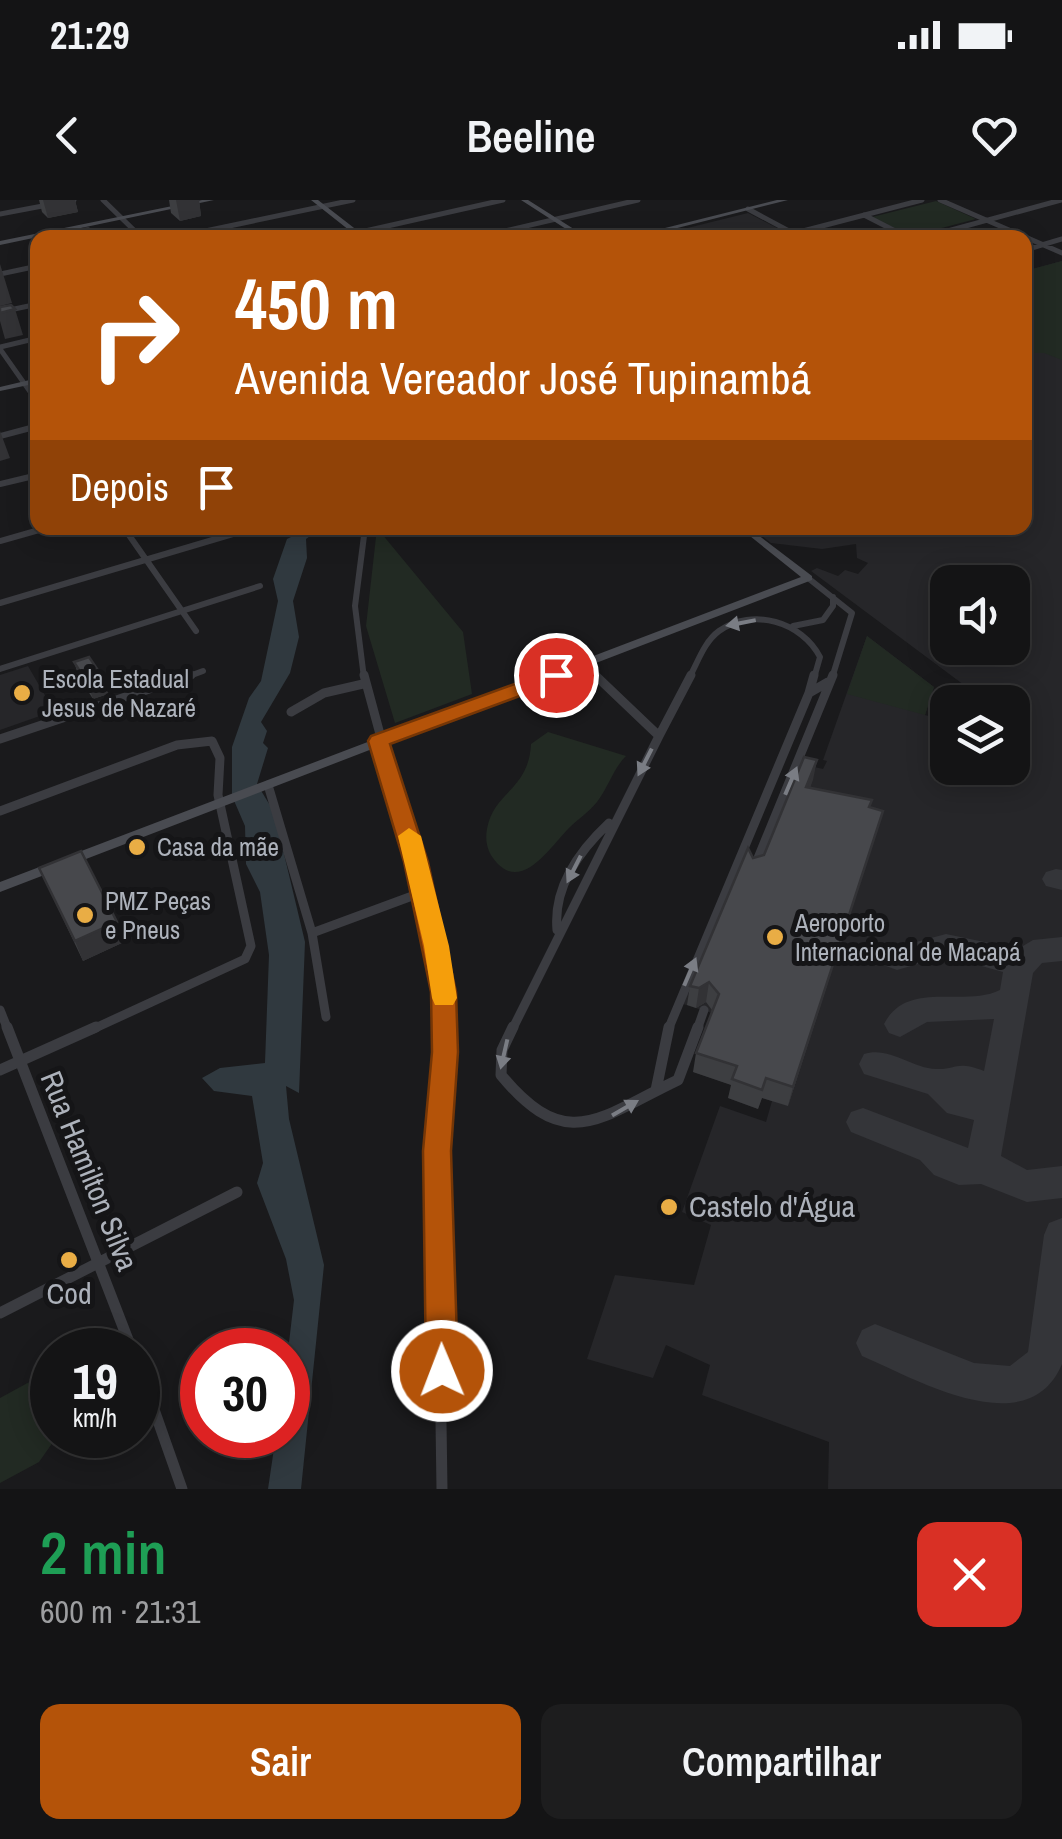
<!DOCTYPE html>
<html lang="pt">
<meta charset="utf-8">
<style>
:root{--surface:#141415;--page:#1d1d1e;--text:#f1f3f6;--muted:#9d9ea0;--line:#333334;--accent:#b45309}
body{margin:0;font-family:"Archivo Narrow",sans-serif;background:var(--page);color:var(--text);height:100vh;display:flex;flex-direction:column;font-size:38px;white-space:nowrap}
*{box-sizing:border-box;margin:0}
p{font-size:32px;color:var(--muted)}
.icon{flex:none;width:55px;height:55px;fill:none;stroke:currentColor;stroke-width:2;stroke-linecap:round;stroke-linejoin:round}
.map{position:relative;height:1289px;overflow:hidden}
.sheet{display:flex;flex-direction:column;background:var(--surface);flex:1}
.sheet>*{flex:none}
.hud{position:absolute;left:30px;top:30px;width:1002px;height:305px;border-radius:20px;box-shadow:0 5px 25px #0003,0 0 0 2px var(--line);background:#b45309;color:#fff;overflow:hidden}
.buttons{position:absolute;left:930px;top:365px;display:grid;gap:20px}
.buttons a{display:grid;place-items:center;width:100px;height:100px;border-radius:20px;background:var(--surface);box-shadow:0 5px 25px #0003,0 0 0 2px var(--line);font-size:50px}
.speed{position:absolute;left:30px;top:1128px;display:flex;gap:20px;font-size:50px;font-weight:700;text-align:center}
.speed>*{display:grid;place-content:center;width:130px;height:130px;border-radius:50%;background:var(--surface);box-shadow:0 5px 25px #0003,0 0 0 2px var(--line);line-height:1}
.speed small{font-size:25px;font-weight:400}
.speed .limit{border:15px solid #d22;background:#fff;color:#111}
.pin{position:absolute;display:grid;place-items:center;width:85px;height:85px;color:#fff;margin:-42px;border:5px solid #fff;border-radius:50%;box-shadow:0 2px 10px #0007}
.me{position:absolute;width:110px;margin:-55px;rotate:359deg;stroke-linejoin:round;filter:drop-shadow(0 0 8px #0008)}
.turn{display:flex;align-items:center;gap:35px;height:210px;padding:0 40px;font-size:45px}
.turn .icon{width:130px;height:130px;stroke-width:2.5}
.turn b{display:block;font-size:70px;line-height:85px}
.then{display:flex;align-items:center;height:95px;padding:0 40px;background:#0003;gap:20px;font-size:38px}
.round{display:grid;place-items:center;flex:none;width:105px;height:105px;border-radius:20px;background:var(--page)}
.summary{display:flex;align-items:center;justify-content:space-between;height:170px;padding:0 40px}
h1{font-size:60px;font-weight:600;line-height:75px;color:#1e9e55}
.button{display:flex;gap:20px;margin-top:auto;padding:20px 40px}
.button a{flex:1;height:115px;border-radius:20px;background:var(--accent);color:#fff;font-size:40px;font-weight:600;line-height:115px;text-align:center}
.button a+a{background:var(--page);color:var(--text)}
.status{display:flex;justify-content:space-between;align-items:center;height:70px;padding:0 50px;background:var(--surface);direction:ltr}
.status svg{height:28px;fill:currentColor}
header{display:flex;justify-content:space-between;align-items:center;height:130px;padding:0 40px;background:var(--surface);font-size:45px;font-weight:600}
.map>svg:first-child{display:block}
</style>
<div class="status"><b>21:29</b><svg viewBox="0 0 49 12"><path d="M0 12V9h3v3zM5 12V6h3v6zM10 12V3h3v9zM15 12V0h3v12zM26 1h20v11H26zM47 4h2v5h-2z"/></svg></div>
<header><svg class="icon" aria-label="back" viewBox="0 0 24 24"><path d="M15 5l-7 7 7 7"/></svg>Beeline<svg class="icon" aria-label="heart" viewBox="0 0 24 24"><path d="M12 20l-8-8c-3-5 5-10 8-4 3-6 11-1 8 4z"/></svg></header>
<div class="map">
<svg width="1062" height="1289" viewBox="0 0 1062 1289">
<rect width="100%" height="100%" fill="#1a1a1c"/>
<path fill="#262629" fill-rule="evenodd" d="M748,13L783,31L759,37L647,38Z
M1062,61V1289H828L829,1242L702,1195L710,1165L666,1145L653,1178L587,1159L615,1075L694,1085L711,1025L682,1012L720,906L766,922L772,901L762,898L758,909L728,898L732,885L693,872L715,814L680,803L757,672L801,564L823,569L827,561L823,560L867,436L934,487L925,515L947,521L948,568H1012V502H959L964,485L811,371L817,368L838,376L845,370L858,374L868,363L857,358L856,344L822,349L771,343L752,328H1025V71ZM948,382H1012V448H948Z
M28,466L54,511L0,530V475Z"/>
<path fill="#222a23" d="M936,1L976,19L911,36L872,17Z
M1062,61V160L1044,153H1025V71Z
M377,328L463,432L472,494L395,523L366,426Z
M867,436L934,487L925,515L847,494Z
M548,532L626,556C613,569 608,588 597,602C589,612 578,619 569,628C550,647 520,696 493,658C487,650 485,639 487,629C493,592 529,590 531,544Z
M33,1180L52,1188V1235H58L39,1262L0,1283V1198Z"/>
<path fill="#30393f" d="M301,328L317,331L306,339L307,358L293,401L299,437L290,473L261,522L267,531L263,543L268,548L257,584L274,612L305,742L299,893L286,886L289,919L324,1065L301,1289H268L276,1235H288V1151L294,1100L286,1059L257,983L263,963L252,896L214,891L202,878L220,868L265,863L269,755L260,692L246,664L245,626L232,596V547L249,498L261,481L278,401L273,379L287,339L303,331Z"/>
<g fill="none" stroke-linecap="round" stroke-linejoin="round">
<path fill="#343539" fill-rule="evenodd" d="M1056,669L1062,670V690L1046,686L1042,679L1046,672Z
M946,734L1018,749L1033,740L1062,737V761L1042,763L1033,773L1001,956L1027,970L1062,966V998L1027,1002L981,984L959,985L934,975L920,960L851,932L846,922L851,912L863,908L968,948L974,920L947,913L928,894L864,874L859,864L864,854C889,846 911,868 936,869C957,870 955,860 984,871L994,819L927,822L900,837L889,833L884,824C907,779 964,808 1000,790L1003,772L946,756L897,770L886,766L882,758L886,750Z
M1062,1018V1164C1028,1245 916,1179 862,1156L856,1143L862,1130L875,1124L974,1163L1010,1166L1028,1152L1044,1035L1049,1023Z"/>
<path stroke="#3b3c41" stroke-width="5" d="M103,0L142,38
M940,0L1062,53
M748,9L802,38
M0,14L74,0
M864,15L909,38
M172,38L353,0
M334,38L503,0
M475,38L638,0
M776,38L922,0
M922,38L1061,0
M1025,50L1062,39
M0,74L38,66
M0,112L38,104
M0,147L38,138
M0,149L38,203"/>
<path stroke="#3b3c41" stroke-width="6" d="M0,236L38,226
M0,284L38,275
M124,328L196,431
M0,341L46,328
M808,378L852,413L832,478
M0,403L253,328
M793,426L823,420L833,406V397
M585,465L598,478
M0,469L260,386
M184,478L203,471
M364,478L355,406L365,328
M689,478C698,462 704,442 719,431C753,407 802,422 820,457L814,478"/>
<path stroke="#3b3c41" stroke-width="9" d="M364,475L437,745L445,830
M809,493L814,475
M291,512L324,493L363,484
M659,536L691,475
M0,539L191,475
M268,585L312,733L326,817
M0,611L177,545L212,541L220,558L218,595L251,746L245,759L91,830
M756,663L833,475
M557,730C553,687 579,651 609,623
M312,733L423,692
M0,810L8,830
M512,830L659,536L595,475
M668,830L809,493L828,482
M697,830L704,810"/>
<path stroke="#3b3c41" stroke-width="11" d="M7,827L132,1150
M513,827L502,850L501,875C567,955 600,917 678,880L698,827
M0,870L96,827
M656,890L669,827
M0,1113L237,992
M138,1164L182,1289
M442,1289L437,951L445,827"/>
<path fill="#494b51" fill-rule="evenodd" d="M202,0H214L0,45V41Z
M311,0H318L367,38H359Z
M521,0H528L588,38H580Z
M777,0H788L638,38H625Z
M38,178V183L0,191V187Z
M740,328H749L812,376V380L0,692V682L801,377Z"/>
</g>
<path fill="#3d3e41" d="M39,0H75L78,12L48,18L42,12Z
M169,0H199L201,16L180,21L171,13Z
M74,462L104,479L108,494L93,499L79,477Z
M817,560L810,588L883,611L788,906L762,898L758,909L728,898L731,885L693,872L696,853L712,810L706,802L696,808L687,805L690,786Z
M39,668L117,722L124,742L83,761Z"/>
<path fill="#323235" d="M43,0H75L78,12L48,18Z
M176,0H199L201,16L180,21Z
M0,64L12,103L0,106Z
M15,109L23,135L5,139L0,121V113Z
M0,231L10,258L0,261Z
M104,479L108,494L93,499L88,484Z
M817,560L813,580L802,608L806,587Z
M883,611L877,631L788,906L793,887Z
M117,722L124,742L83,761L75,741Z
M709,782L706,802L696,808L699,788Z"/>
<path fill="#47484c" stroke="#323235" stroke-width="2.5" d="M88,28L96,36L62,38L58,34Z
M11,105L15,109L0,113V107Z
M89,457L104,479L88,484L74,462Z
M804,557L817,560L806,587L872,600L869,607L883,611L793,887L766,878L762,890L732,879L737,866L696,853L719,794L709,782L699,788L690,786L748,648L753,658L764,655Z
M81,651L117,722L75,741L39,668Z"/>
<defs><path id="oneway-solid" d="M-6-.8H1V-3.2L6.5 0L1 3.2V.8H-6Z" transform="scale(2.5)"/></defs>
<g fill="#7a7d84">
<use href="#oneway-solid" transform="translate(741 423) rotate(169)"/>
<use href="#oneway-solid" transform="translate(645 562) rotate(117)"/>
<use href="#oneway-solid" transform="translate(791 581) rotate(-67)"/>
<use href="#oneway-solid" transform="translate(574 669) rotate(117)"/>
<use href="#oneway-solid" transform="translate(690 772) rotate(-67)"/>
<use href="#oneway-solid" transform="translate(504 854) rotate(103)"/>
<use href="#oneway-solid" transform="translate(625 908) rotate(-30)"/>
</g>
<path fill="#b45309" stroke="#753606" stroke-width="2.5" d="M556,469L566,475L563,480L390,544L428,662L456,792L458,852L451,951L458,1171L453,1182L442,1187L430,1182L426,1171L423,951L432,852L431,792L404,662L368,541L371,536Z"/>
<path fill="#f59e0b" d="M409,628L421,636L449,746L457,798L453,805H435L432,798L424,746L398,636Z"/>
<g fill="#e9ad45" stroke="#151517" stroke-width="4">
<circle cx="22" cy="493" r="10"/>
<circle cx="137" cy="647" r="10"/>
<circle cx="85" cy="715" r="10"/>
<circle cx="775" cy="737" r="10"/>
<circle cx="669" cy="1007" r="10"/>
<circle cx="69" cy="1060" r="10"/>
</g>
<g text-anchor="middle" stroke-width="10" stroke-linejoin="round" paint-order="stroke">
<g font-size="25" fill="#adb2bb" stroke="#151517" text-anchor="start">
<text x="42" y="488">Escola Estadual<tspan x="42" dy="29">Jesus de Nazaré</tspan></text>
<text x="157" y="656">Casa da mãe</text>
<text x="105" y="710">PMZ Peças<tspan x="105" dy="29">e Pneus</tspan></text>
<text x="795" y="732">Aeroporto<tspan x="795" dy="29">Internacional de Macapá</tspan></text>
</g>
<g font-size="30" fill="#adb2bb" stroke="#151517">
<text transform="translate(89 971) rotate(68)" y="10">Rua Hamilton Silva</text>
</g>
<g font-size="30" fill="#adb2bb" stroke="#151517" text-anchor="start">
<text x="689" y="1017">Castelo d'Água</text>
<text x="69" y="1104" text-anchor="middle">Cod</text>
</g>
</g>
</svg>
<div class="buttons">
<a><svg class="icon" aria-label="sound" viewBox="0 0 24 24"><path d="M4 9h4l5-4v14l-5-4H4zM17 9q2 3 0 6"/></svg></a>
<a><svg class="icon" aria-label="layers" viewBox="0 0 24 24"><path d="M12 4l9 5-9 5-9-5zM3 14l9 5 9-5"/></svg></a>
</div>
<div class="speed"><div>19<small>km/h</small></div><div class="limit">30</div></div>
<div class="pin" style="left:556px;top:475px;background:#d93025"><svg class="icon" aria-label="arrive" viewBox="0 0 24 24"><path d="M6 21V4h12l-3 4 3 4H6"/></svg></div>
<svg class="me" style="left:442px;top:1171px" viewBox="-20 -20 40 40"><circle r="17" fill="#b45309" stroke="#fff" stroke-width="3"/><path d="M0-11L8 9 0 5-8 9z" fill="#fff"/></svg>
<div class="hud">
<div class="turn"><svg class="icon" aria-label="right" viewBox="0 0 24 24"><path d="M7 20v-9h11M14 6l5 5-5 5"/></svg><div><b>450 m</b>Avenida Vereador José Tupinambá</div></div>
<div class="then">Depois<svg class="icon" aria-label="arrive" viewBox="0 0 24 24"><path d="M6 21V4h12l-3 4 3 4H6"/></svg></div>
</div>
</div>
<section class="sheet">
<div class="summary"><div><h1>2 min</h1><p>600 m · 21:31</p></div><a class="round" style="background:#d93025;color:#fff"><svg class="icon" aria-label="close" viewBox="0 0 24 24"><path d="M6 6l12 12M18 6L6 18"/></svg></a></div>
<div class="button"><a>Sair</a><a>Compartilhar</a></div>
</section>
